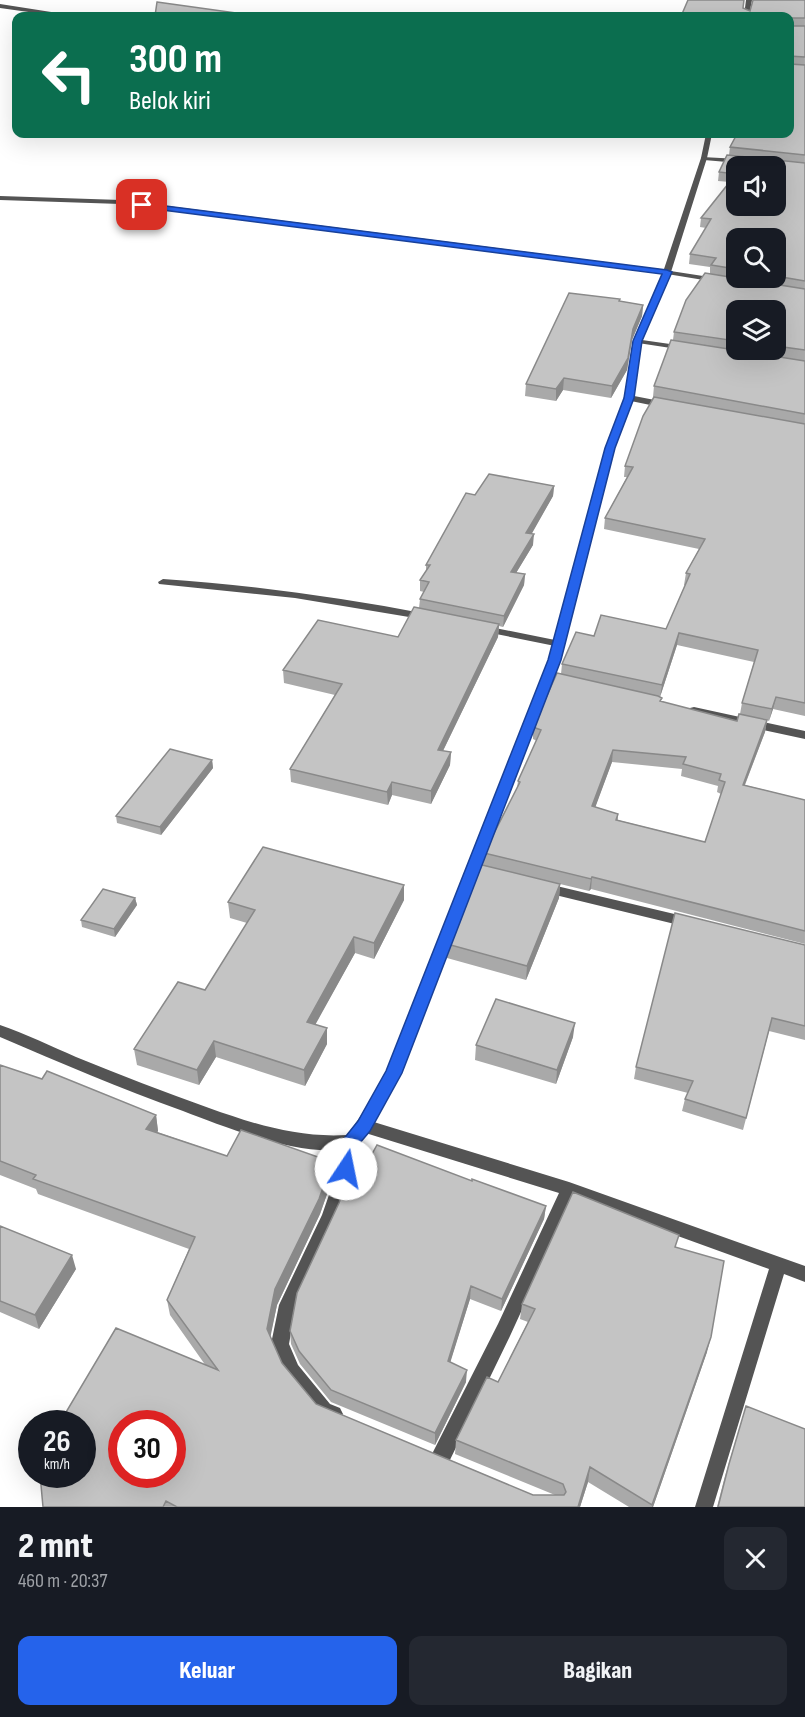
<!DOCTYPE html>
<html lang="id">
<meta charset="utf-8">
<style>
:root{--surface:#171b24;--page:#242831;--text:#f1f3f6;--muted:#9ea1a6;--accent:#2563eb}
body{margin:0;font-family:"Sofia Sans Condensed",sans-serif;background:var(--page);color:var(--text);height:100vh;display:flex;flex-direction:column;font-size:22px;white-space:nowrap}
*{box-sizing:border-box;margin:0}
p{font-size:20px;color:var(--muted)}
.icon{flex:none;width:33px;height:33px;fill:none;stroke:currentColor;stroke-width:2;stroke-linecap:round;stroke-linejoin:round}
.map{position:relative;height:1507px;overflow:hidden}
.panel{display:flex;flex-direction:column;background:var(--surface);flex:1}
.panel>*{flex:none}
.hud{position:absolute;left:12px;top:12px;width:782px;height:126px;border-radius:12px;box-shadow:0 6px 24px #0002;background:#0b6e4f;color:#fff;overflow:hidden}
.buttons{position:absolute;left:726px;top:156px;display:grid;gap:12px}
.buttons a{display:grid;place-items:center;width:60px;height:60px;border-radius:12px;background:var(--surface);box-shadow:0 6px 24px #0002;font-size:30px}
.speed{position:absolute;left:18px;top:1410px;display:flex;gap:12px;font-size:30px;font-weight:700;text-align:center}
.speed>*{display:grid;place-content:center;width:78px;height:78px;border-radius:50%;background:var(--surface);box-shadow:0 6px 24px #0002;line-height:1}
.speed small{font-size:15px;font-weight:400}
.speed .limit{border:9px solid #d22;background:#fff;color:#111}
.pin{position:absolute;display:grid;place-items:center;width:51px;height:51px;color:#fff;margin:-26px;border-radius:12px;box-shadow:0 3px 9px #0006}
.me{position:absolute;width:66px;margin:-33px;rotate:11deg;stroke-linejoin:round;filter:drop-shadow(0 0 4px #0008)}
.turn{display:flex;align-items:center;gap:21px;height:126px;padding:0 18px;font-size:27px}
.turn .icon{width:78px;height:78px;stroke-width:2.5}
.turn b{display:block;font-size:42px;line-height:51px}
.round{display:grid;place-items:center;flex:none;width:63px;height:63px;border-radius:12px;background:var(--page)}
.headline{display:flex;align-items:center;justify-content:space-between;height:102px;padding:0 18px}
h1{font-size:36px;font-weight:800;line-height:45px}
.action{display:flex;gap:12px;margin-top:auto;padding:12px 18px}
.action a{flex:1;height:69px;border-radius:12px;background:var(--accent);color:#fff;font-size:24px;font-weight:800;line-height:69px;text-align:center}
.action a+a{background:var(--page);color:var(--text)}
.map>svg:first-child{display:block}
</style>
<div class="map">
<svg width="805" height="1507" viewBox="0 0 805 1507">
<rect width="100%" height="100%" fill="#fff"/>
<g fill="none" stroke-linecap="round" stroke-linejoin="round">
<path fill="#545454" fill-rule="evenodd" d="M0,196L121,200L667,270L671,272L667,274L121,204L0,200Z"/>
<path fill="#545454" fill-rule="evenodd" d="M702,157L739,159L742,161L739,163L704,160L701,158Z
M664,270L716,278L720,280L716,282L667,274L663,272Z
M635,339L684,346L688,348L684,350L638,343L634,341Z
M629,395L665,402L669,405L665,408L626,400L625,398Z
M163,579C252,585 340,597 427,614L432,617L427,620L295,598L159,584L158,582Z
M485,626L560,641L565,644L560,647L481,631L480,629Z
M694,707L805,731V739L690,714L688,711L690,708Z
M544,883L687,917L692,918L694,922L692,926L687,927L539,891L537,888L539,885Z
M364,1119L569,1182L805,1266V1282L784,1274L713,1507H695L769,1269L573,1198L510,1336L447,1466L440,1468L433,1466L431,1459L433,1452L498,1324L559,1193L359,1131L356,1126L359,1121Z
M351,1134L357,1136L359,1141L354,1169L338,1215L296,1305L289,1344L298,1365L330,1404L340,1408L343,1414L340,1420L334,1423L318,1416L286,1377L271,1344L279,1305L322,1215L338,1169L345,1136Z"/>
<path fill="#545454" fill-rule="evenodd" d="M746,0H752L749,16H744Z
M0,4L64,14L67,16H57L0,8Z
M706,134H712L707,158L671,272L642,341L633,398L615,448L565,644L406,1059C393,1090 377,1119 357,1146C310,1162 228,1128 183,1111C121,1089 61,1063 0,1037V1025C26,1034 51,1046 76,1057C120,1075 164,1092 209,1108C254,1124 298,1138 347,1135C365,1112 379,1086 392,1059L555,644L605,448L625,398L634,341L663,272L701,158Z"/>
</g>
<path fill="#a9a9a9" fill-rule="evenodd" d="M805,0V26L790,25L805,26V716L773,709L769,721L767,720L765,732L745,785L805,800V944L591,889L589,891L560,884L559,898L526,980L447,958V944L483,865L484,853L517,788L518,781L537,741L533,739V727L561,674L562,664L594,636L666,629L685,585H684L686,573L699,549L604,529L605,518L627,477H624L625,466L653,397L654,386L673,340L674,332L710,273V267L689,264L690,254L706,228L700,227L701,218L730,182L718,181L719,172L729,155L730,147L735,138L714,135L713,134H789V16H681L682,14L743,8L750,11ZM736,238H776V278H736ZM736,310H776V350H736ZM677,645L754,662L742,703L740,714L737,721L661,702L660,697ZM612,762L682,769L681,776L718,786L717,792L721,794L705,842L618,820V814L595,807Z
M620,301L643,305L642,316L632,340L627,370L611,398L563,390L556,401L525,396L526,384Z
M554,486L553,496L531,534L533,545L516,573L525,574L524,585L503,627L499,626L498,637L443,751L451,752L450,765L431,804L392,795L388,805L291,782L290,769L335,695L284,683L283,670L398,637L419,608L420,599L424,592L420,591V580L426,571V565Z
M212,760L213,768L161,835L117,823L116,816Z
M135,898L137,905L115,937L82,927L81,920Z
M404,900L374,959L355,953L315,1024L327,1044L305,1086L216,1057L199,1085L137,1065L134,1049L205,990L247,923L230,918L228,902Z
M805,945V1040L769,1031L743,1130L682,1111L685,1099L688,1093L634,1079L636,1067Z
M573,1037L556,1084L475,1060L476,1045Z
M0,1065L42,1079L156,1115L158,1131L157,1132L227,1156L333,1177L320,1214L277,1305L270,1336L282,1363L316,1404L533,1495H555L455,1454L456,1440L498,1382L528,1322L520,1319L522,1304L676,1247L707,1352L653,1507H629L588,1482L580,1507H43L206,1366L170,1315L167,1300L189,1249L38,1194L36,1189L0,1175Z
M361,1174L472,1181L546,1206L544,1219L501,1311L470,1299L450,1362L466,1382L435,1445L331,1402L300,1364L291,1344L290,1331Z
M0,1226L76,1269L39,1329L0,1312Z
M746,1406L805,1507H717L725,1476Z"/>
<path fill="#898989" d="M643,305L642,316L632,340L627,370L611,398L612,386L633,329Z
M564,378L563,390L556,401V389Z
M554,486L553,496L526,544V533Z
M534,534L533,545L510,583L511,572Z
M525,574L524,585L503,627L504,616Z
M499,624L498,637L437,763L438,750Z
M679,633L677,645L660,697L662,685Z
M776,697L773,709L769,721L772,709Z
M767,720L765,732L740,797L743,785Z
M613,750L612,762L591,819L592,806Z
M451,752L450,765L431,804V791Z
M212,760L213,768L161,835L160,827Z
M392,782V795L388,805L387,792Z
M592,877L591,889L589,891L591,879Z
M560,884L559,898L526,980L527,966Z
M404,885V900L374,959V943Z
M135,898L137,905L115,937L114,929Z
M354,937L355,953L308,1038L307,1022Z
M575,1023L573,1037L556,1084L557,1070Z
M327,1028V1044L305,1086L304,1070Z
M214,1041L216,1057L199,1085L197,1070Z
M156,1115L158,1131L149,1144L146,1129Z
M332,1162L333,1177L320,1214L277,1305L269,1344L267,1329L275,1289Z
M546,1206L544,1219L501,1311L502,1299Z
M72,1255L76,1269L39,1329L35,1315Z
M471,1286L470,1299L447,1373L448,1361Z
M711,1337L707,1352L653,1507H652Z
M467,1370L466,1382L435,1445V1433Z
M590,1467L588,1482L580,1507H578Z"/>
<path fill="#c4c4c4" stroke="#898989" stroke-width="1.5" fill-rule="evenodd" d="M688,0H744L743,8L750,11L753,0H805V18H789V16H686L687,14H682Z
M157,2L258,16H155Z
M789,20L790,26H805V57L789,56Z
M789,58L790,64L805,65V155L730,147L737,134H789Z
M727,155L805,163V281L776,276V238H736V269L711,265L716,258L690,254L711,219L701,218L736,174L719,172ZM736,166H776V206H736Z
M705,273L805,289V350L776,346V310H736V341L674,332L686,300Z
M569,293L620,299L619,301L643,305L633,329L628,358L612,386L564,378L556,389L526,384Z
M671,340L805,361V414L654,386Z
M654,397L805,424V703L776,697L772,709L742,703L758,650L679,633L662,685L562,664L576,632L594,636L601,615L666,629L690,574L686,573L705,539L605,518L633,467L625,466L643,416Z
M489,474L554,486L526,533L534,534L511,572L525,574L504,616L420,599L429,582L420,580L430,565H426L466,493L475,495Z
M414,607L499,624L438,750L451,752L431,791L392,782L387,792L290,769L342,684L283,670L318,620L398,637Z
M557,673L658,696L662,698L660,701L737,721L739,714L767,720L743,785L805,800V931L592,877L591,879L484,853L520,782L518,781L541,730L533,727ZM613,750L686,757L683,764L721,774L719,780L725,782L705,842L616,820L618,814L592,806Z
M170,749L212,760L160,827L116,816Z
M263,847L404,885L374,943L354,937L307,1022L327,1028L304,1070L214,1041L197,1070L134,1049L178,982L205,990L255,910L228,902Z
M478,864L560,884L527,966L447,944Z
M103,889L135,898L114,929L81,920Z
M675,913L805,945V1026L772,1018L746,1118L685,1099L693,1081L636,1067Z
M496,999L575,1023L557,1070L476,1045Z
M0,1065L42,1079L47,1071L156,1115L146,1129L227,1156L241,1130L332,1162L319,1199L275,1289L267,1329L282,1363L316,1404L533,1495H564L566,1492L563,1484L456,1440L487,1377L498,1382L535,1309L522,1304L573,1192L679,1235L675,1247L724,1261L711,1337L652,1505L590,1467L578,1507H177L166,1501L163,1507H43L40,1474H82V1424H59L116,1328L218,1370L167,1300L195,1237L33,1179L36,1175L0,1161ZM122,1424H172V1474H122Z
M377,1145L472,1181V1179L546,1206L502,1299L471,1286L448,1361L467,1370L435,1433L331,1390L299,1351L290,1331L297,1293L339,1203L351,1171L361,1174Z
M0,1226L72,1255L35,1315L0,1301Z
M746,1406L805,1429V1507H718L729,1464Z"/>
<path fill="#2563eb" stroke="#184099" stroke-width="1.5" d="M142,203L667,270L672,272L642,341L634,398L615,448L561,660L402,1073L370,1131L359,1144L352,1175L346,1177L340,1175L337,1169L342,1141L358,1121L386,1071L548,660L605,448L624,398L633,341L662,274L139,207L138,205Z"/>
</svg>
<div class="buttons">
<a><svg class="icon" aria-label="sound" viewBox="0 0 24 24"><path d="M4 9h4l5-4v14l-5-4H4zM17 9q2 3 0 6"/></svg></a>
<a><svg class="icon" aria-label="search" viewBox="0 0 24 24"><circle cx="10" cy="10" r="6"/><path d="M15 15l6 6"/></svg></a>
<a><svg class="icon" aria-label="layers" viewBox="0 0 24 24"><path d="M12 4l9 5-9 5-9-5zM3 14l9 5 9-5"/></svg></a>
</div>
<div class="speed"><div>26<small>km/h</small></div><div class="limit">30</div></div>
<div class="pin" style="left:142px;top:205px;background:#d93025"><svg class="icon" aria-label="arrive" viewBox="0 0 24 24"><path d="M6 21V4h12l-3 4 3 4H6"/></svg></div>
<svg class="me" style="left:346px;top:1169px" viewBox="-20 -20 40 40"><circle r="19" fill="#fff"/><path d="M0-13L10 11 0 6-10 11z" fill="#2563eb"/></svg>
<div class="hud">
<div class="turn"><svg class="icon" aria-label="left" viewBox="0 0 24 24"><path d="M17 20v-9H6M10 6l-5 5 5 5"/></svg><div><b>300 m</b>Belok kiri</div></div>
</div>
</div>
<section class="panel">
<div class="headline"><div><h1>2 mnt</h1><p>460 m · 20:37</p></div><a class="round"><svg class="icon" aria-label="close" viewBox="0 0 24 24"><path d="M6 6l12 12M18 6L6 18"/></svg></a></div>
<div class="action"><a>Keluar</a><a>Bagikan</a></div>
</section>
